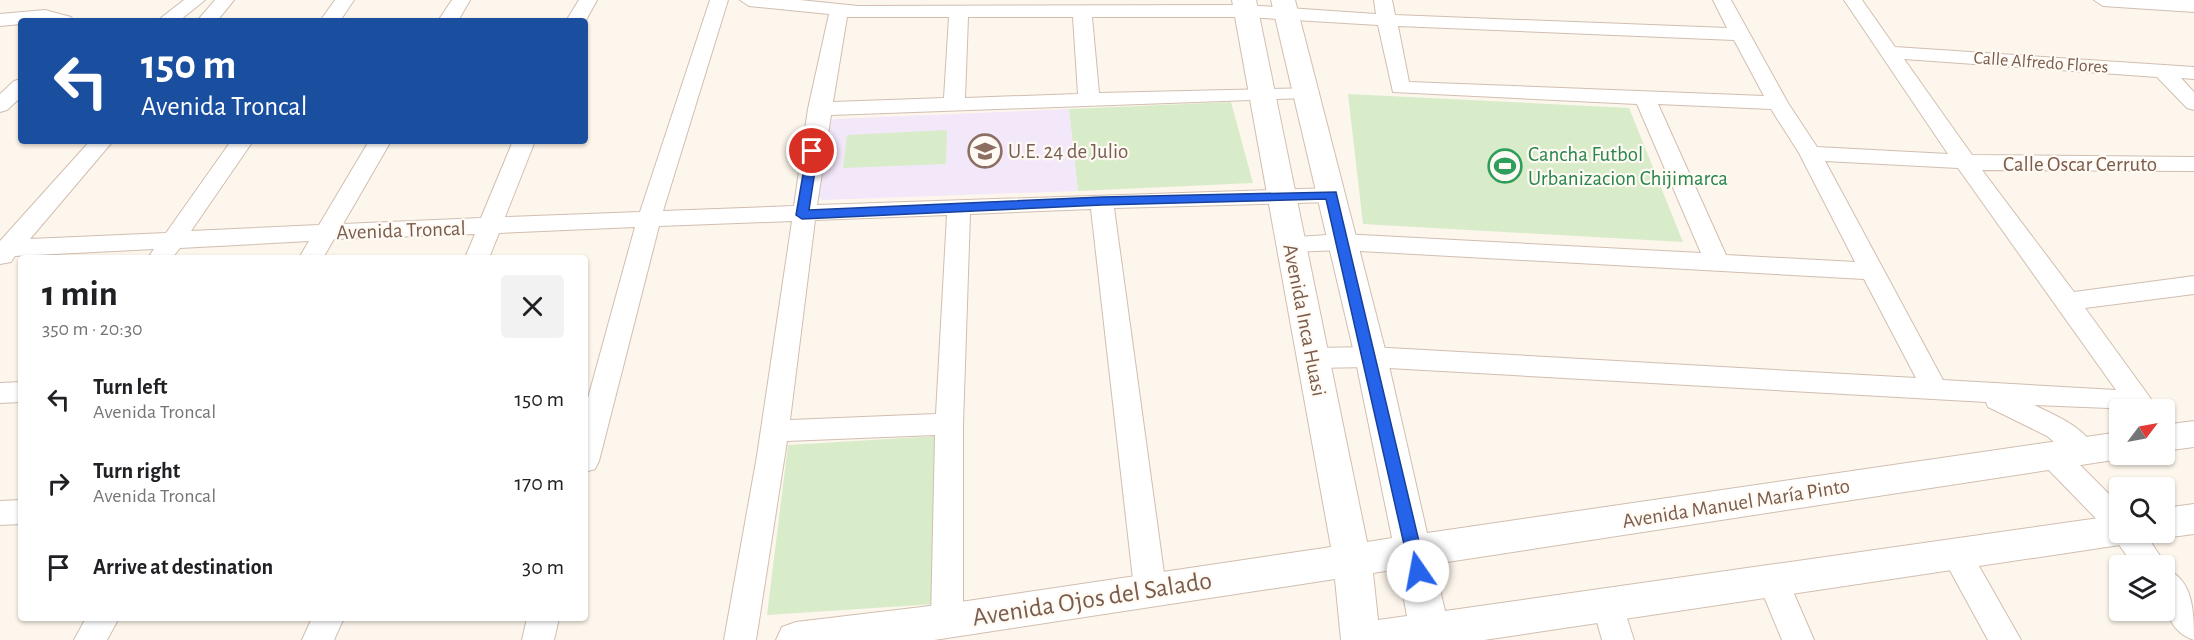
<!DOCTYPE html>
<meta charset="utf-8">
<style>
:root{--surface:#fff;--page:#f2f2f2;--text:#202124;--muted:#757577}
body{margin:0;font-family:"Alegreya Sans",sans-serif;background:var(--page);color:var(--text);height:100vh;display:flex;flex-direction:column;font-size:22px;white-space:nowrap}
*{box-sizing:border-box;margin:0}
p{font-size:20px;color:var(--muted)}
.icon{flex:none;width:33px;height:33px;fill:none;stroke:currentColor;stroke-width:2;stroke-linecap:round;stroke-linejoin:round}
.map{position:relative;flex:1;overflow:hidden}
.side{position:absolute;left:18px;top:255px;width:570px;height:366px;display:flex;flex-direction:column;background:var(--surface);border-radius:6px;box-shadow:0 2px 4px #0004}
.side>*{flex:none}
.banner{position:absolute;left:18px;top:18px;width:570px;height:126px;border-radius:6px;box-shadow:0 2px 4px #0004;background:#1a4fa0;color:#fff;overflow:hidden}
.needle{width:39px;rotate:58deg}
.tools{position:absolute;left:2109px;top:399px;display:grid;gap:12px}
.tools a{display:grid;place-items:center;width:66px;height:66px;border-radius:6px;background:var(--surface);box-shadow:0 2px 4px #0004;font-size:30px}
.pin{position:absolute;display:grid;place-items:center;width:51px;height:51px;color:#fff;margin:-26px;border:3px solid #fff;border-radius:50%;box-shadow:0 2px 6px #0007}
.me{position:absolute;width:66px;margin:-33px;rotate:348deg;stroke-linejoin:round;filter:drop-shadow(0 0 4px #0008)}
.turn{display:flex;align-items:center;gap:21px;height:126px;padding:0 24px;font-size:27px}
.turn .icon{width:78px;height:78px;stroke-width:2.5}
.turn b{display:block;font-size:42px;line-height:51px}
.round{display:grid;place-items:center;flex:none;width:63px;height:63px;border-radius:6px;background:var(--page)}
.head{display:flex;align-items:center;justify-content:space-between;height:102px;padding:0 24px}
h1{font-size:36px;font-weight:700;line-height:45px}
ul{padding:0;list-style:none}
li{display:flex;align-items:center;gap:18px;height:84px;padding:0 24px}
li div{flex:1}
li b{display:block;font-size:22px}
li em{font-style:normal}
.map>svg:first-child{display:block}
</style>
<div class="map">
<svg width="2194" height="640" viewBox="0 0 2194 640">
<rect width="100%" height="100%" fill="#fdf6ec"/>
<path fill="#f3e8fa" d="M1069,109L1078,191L822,200L814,194L824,126L834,119Z"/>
<path fill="#d8ecc9" d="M1348,94L1629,108L1683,242L1363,224Z
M1231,102L1253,183L1078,191L1069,109Z
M947,130L946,164L843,168L847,135Z
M938,436L935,604L767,615L788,445Z"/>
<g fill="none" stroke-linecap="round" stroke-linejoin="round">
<g stroke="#d1beb0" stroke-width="2">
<path id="minor" d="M184,0H205L179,21H157Z
M215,0H234L217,21H197Z
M335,0H354L340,21H320Z
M452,0H470L458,21H438Z
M579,0H597L585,22L566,21Z
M710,0H728L663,211L794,206L808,109L829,14L749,6L740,0H800L858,6L1246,5L1376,14L1374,0H1392L1395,15L1727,28L1713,0H1731L1788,103L1817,147L1948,154L1844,0H1862L1895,47L2194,67V79L2181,78L2194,92V110L2187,108L2157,77L1904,59L1972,155L2194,157V171L1982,170L2074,292L2194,276V294L2085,308L2159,410L2034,405C2057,416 2084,427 2096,450L2092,458L2082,461L2073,458L2120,505V532H2144L2167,566L2166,569C2194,580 2194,614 2194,640C2161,629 2164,594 2164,566H2134L2112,535L2042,463L2038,455L2042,447L2052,444L2059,446L2047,436L1988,407L1986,402L1371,367L1312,368L1303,365L1299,358L1303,351L1312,348L1371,347L1916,378L1864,279L1342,250L1290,252L1282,250L1278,244L1282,238L1342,234L1701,253L1637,104L1393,92L1378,25L1246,17H1092L1099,93L1314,88L1317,92L1314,96L1307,98L831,115L817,205L1331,188L1339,190L1342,195L1339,200L1331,202L1114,208L1166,588L1161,598L1150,601L1139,598L1134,588L1091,209L970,214L963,424V621L958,631L947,635L936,631L931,621L935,435L787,441L756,640H724L757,456L792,221L659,226L599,461L595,469L585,472V409L635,227L499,233L489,258H465L475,234L334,239L323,258H299L309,241L180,248L172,258H148L154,249L15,256L11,262L0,264V241L90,141H113L30,239L166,233L231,141H253L191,231L319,225L369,141H391L343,224L481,218L513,141H535L505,217L640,212ZM847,17H949L944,98L833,102ZM968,17H1073L1078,94L965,98ZM1398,26L1734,40L1764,96L1409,82ZM1658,104L1771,109L1799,153L1855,262L1726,255ZM1825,161L1958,168L2116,390L1943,380ZM947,215L936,414L790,420L815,220Z
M2094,0H2194V12L2103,6Z
M45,10L71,17L74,21H21V24L0,26V14Z
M21,79V97L7,110L0,112V94L14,81Z
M21,382V402L0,403V383Z
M21,500V524L0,525V501Z
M1956,541L1967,545L2021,640H1988L1941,554L1945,545Z
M1774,569L1785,573L1814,640H1782L1758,582L1763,573Z
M1608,590L1619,594L1634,640H1602L1592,604L1597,594Z
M86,618H119L107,640H74Z
M312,618H344L334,640H302Z
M527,618H559L554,640H522Z"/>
</g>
<g stroke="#d1beb0" stroke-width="2">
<path id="tertiary" d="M1232,0H1256L1367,542L1392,538L1355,357L1271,0H1295L1387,357L1427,533L2120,432V454H2132L2120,459L1434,564L1445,611L2120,515V532H2137L2133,541L2120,545L1484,640H1341L1335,579L934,640H776L782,627L796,622L947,604L1331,547ZM1398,569L1407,616L1378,620L1373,573Z
M2194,421V447L2164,451V425Z
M2194,504V534L2164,538L2151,534L2164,532V508Z"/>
</g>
<use href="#minor" fill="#fff" fill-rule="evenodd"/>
<use href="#tertiary" fill="#fff" fill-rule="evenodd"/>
</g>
<path fill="#2563eb" stroke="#184099" stroke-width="1.5" d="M812,148L818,151L809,210L1102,197L1336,192L1426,571L1424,576H1412L1410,571L1326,199L1102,205L802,219L796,215L807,151Z"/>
<defs>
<g id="school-ring" transform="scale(1.725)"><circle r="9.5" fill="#fffaf3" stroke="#8d6e63" stroke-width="1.5"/><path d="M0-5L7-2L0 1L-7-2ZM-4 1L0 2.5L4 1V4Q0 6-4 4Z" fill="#8d6e63"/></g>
<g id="stadium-ring" transform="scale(1.725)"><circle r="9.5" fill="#fffaf3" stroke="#2e9e5b" stroke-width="1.5"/><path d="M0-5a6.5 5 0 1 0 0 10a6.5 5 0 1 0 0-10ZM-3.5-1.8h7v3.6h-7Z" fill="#2e9e5b"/></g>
</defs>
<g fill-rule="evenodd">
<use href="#school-ring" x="985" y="151"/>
<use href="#stadium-ring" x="1505" y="166"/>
</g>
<g text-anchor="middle" stroke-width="4.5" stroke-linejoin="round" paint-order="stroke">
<g font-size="18" fill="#7a5c4d" stroke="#fffaf3">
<text transform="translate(2041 62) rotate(4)" y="6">Calle Alfredo Flores</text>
</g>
<g font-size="21" fill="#785e54" stroke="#fffaf3" text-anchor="start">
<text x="1008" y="158">U.E. 24 de Julio</text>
</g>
<g font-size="21" fill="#27864d" stroke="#fffaf3" text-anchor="start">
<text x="1528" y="161">Cancha Futbol<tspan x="1528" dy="24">Urbanizacion Chijimarca</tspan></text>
</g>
<g font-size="21" fill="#7a5c4d" stroke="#fffaf3">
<text x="2080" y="171">Calle Oscar Cerruto</text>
<text transform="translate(401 230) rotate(-2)" y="7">Avenida Troncal</text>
<text transform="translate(1305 320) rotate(79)" y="7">Avenida Inca Huasi</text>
<text transform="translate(1736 503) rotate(-9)" y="7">Avenida Manuel María Pinto</text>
</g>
<g font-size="26" fill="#7a5c4d" stroke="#fffaf3">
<text transform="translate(1092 598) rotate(-9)" y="9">Avenida Ojos del Salado</text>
</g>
</g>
</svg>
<div class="tools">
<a><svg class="needle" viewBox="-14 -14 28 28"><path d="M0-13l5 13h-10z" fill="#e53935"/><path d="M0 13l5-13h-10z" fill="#757577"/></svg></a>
<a><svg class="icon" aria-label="search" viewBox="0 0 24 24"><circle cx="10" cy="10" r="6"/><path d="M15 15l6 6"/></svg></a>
<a><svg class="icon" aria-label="layers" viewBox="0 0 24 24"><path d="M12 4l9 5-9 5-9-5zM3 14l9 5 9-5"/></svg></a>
</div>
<div class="pin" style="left:812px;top:151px;background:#d93025"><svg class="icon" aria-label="arrive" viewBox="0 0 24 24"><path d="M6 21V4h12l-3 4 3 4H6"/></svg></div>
<svg class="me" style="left:1418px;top:571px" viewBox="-20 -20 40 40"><circle r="19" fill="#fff"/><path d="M0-13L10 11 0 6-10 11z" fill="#2563eb"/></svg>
<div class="banner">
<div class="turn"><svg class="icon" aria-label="left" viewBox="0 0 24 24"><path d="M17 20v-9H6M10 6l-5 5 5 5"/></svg><div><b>150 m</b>Avenida Troncal</div></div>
</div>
<section class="side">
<div class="head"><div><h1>1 min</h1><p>350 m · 20:30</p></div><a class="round"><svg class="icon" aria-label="close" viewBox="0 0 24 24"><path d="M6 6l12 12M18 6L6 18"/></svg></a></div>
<ul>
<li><svg class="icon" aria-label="left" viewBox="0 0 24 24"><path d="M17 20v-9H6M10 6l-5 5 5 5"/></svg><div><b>Turn left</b><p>Avenida Troncal</p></div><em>150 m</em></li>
<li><svg class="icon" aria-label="right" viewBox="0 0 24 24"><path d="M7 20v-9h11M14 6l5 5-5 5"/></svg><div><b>Turn right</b><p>Avenida Troncal</p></div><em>170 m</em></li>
<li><svg class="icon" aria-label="arrive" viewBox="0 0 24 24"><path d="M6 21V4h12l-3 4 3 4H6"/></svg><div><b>Arrive at destination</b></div><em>30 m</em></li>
</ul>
</section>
</div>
